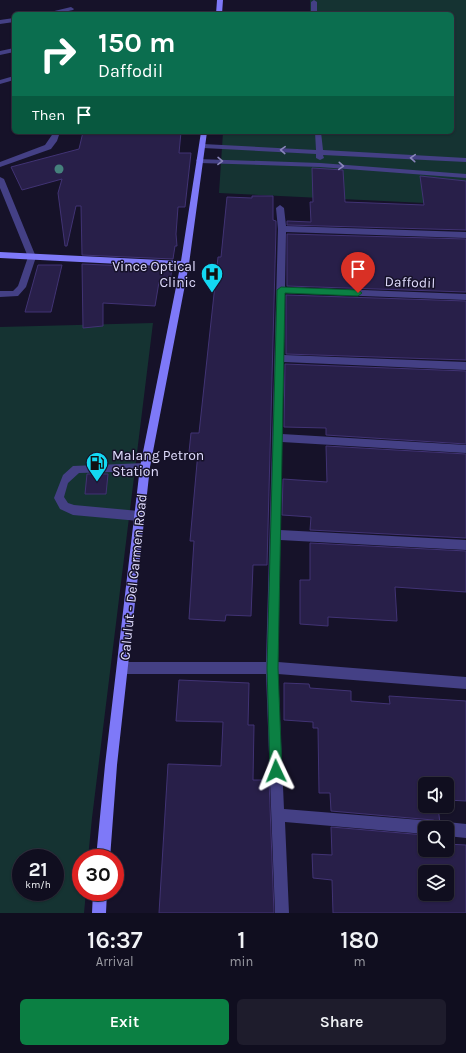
<!DOCTYPE html>
<style>
:root{--surface:#100e1f;--page:#1e1c2c;--text:#f1f3f6;--muted:#9c9ca4;--line:#302e3d;--accent:#0b8043}
body{margin:0;font-family:Karla,sans-serif;background:var(--page);color:var(--text);height:100vh;display:flex;flex-direction:column;font-size:15px;white-space:nowrap}
*{box-sizing:border-box;margin:0}
p{font-size:13px;color:var(--muted)}
.icon{flex:none;width:22px;height:22px;fill:none;stroke:currentColor;stroke-width:2;stroke-linecap:round;stroke-linejoin:round}
.map{position:relative;height:913px;overflow:hidden}
.drawer{display:flex;flex-direction:column;background:var(--surface);flex:1}
.drawer>*{flex:none}
.top-card{position:absolute;left:12px;top:12px;width:442px;height:122px;border-radius:6px;box-shadow:0 1px 3px #0004,0 0 0 1px var(--line);background:#0b6e4f;color:#fff;overflow:hidden}
.fabs{position:absolute;left:418px;top:777px;display:grid;gap:8px}
.fabs a{display:grid;place-items:center;width:36px;height:36px;border-radius:6px;background:var(--surface);box-shadow:0 1px 3px #0004,0 0 0 1px var(--line);font-size:20px}
.speed{position:absolute;left:12px;top:849px;display:flex;gap:8px;font-size:20px;font-weight:700;text-align:center}
.speed>*{display:grid;place-content:center;width:52px;height:52px;border-radius:50%;background:var(--surface);box-shadow:0 1px 3px #0004,0 0 0 1px var(--line);line-height:1}
.speed small{font-size:10px;font-weight:400}
.speed .limit{border:6px solid #d22;background:#fff;color:#111}
.pin{position:absolute;display:grid;place-items:center;width:34px;height:34px;color:#fff;margin:-41px -17px;border-radius:50% 50% 50% 0;rotate:-45deg;box-shadow:0 0 4px #0007}
.pin .icon{rotate:45deg}
.me{position:absolute;width:44px;margin:-22px;rotate:358deg;stroke-linejoin:round;filter:drop-shadow(0 0 3px #0008)}
.turn{display:flex;align-items:center;gap:14px;height:84px;padding:0 20px;font-size:18px}
.turn .icon{width:52px;height:52px;stroke-width:2.5}
.turn b{display:block;font-size:28px;line-height:34px}
.then{display:flex;align-items:center;height:38px;padding:0 20px;background:#0003;gap:8px;font-size:15px}
.eta{display:flex;justify-content:space-evenly;align-items:center;height:68px;text-align:center}
.eta b{font-size:24px;font-weight:600;line-height:28px}
.button{display:flex;gap:8px;margin-top:auto;padding:8px 20px}
.button a{flex:1;height:46px;border-radius:6px;background:var(--accent);color:#fff;font-size:16px;font-weight:600;line-height:46px;text-align:center}
.button a+a{background:var(--page);color:var(--text)}
.map>svg:first-child{display:block}
</style>
<div class="map">
<svg width="466" height="913" viewBox="0 0 466 913">
<rect width="100%" height="100%" fill="#161229"/>
<path fill="#153332" fill-rule="evenodd" d="M310,0H466V205L219,193L223,132H452V14H310Z
M153,323L92,818L88,858H81V892H86L84,913H0V327ZM21,858H55V892H21Z"/>
<path fill="#281f49" stroke="#413374" fill-rule="evenodd" d="M83,132H181L179,153H191L185,207H178L176,234L177,246H175L173,259L82,255L81,206H76L67,246H65L58,193L62,179L22,190L11,167L79,149Z
M312,168L343,170L345,202L424,205L420,176L466,181V230L287,225V221L311,222L310,202H313Z
M252,196H273V220L276,221V229L267,565H253L251,616L226,615L225,621L189,619L194,541H190L198,452H189L191,433H199L218,257H221L227,197L252,198Z
M287,234L466,239V292L287,286Z
M82,264L172,268L170,282H159L155,306L103,303V326L83,328Z
M38,265H62L51,312H25Z
M286,295L466,301V360L286,354Z
M285,364L466,371V444L326,435V428L284,427Z
M326,446L466,454V538L310,530L311,517L282,515L283,479L327,482Z
M87,474H108L106,494H85Z
M310,543L466,551V592L395,587L397,621L328,617V626L300,624V580H310Z
M179,680L249,683L248,725H254L253,780H269L274,913H159L168,764L221,766L223,722L176,721Z
M284,683L309,684L310,688L351,691V701L390,704L389,696L466,701V801L447,800V784H425V806H438L440,824L439,822L433,820L331,811L330,793H319L318,728H313V722L284,720Z
M331,827L425,835V850H447V844L466,845V913H333L332,880L313,878L312,854L332,855ZM425,872H447V894H425Z"/>
<g fill="none" stroke-linecap="round" stroke-linejoin="round">
<path fill="#444085" fill-rule="evenodd" d="M314,0L317,2V14H311V2Z
M315,132H321L323,150L466,158V162L323,155L324,158L320,160L316,158V154L203,148L199,146L203,144L316,150Z
M197,159L320,163L466,174V178L320,167L200,163L196,161Z
M32,254L36,257L26,287L18,296L0,297V291H13L18,286L28,257Z
M145,463L149,464L150,467L149,470L145,471L79,473L68,483L64,497L68,503L74,505L139,511L143,513L144,516L143,519L139,521L73,515L60,509L54,498L63,475L73,466Z"/>
<path fill="#444085" fill-rule="evenodd" d="M71,7L74,9L73,10L54,14H42Z
M14,18V22L0,24V20Z
M14,48V52L0,55V51Z
M14,76V80L0,84V80Z
M54,132H60L57,141L51,149L0,167V162L45,145Z
M0,177L4,179L36,257L35,259L32,260L28,257L0,188Z
M280,205L284,208L286,226L466,232V238L286,232L285,287L466,294V300L285,293L284,355L466,362V370L284,362L282,434L466,445V453L282,442L280,530L466,540V550L280,540L278,662L466,677V689L278,674L284,809L433,821L438,823L440,828H425V834L285,822L289,913H275L266,674H123L119,672L117,668L119,664L123,662H266L278,229L276,208Z
M447,822L466,824V838L447,836V828H441L442,824Z"/>
<path fill="#7e79f8" fill-rule="evenodd" d="M217,0H223L222,14H216Z
M201,132H207L189,264L150,467L117,765L110,858H96L105,765L140,467L180,267L0,258V252L181,261Z
M93,892H107L106,913H92Z"/>
</g>
<circle fill="#45817c" cx="59" cy="169" r="4.5"/>
<defs><path id="oneway-chevron" d="M-2-3.5L2.5 0L-2 3.5" fill="none" stroke-width="1.6" stroke-linecap="round" stroke-linejoin="round"/></defs>
<g stroke="#8a86bb">
<use href="#oneway-chevron" transform="translate(283 150) rotate(-177)"/>
<use href="#oneway-chevron" transform="translate(413 158) rotate(-176)"/>
<use href="#oneway-chevron" transform="translate(220 161) rotate(1)"/>
<use href="#oneway-chevron" transform="translate(341 166) rotate(4)"/>
</g>
<path fill="#0b8043" stroke="#07532c" d="M281,287L358,290L362,293L358,296L285,293L278,668L282,771L280,775L276,777L272,775L270,771L267,668L277,290Z"/>
<defs>
<g id="hospital-pin" transform="scale(1.15)"><path d="M0 17L-7.5 6A9.5 9.5 0 1 1 7.5 6Z" fill="#13d8f2" stroke="#161229"/><path d="M-5-5h3v3.5h4V-5h3V5h-3V1.5h-4V5h-3Z" fill="#111"/></g>
<g id="fuel-pin" transform="scale(1.15)"><path d="M0 17L-7.5 6A9.5 9.5 0 1 1 7.5 6Z" fill="#13d8f2" stroke="#161229"/><path d="M-5.5-6h7V0h2V4h1.3V-2.5L3-4.5l.8-.8L6-3V5H2.5V1h-1V6h-7ZM-4.2-4.7v3.2H.2V-4.7Z" fill="#111"/></g>
</defs>
<g fill-rule="evenodd">
<use href="#hospital-pin" x="212" y="274"/>
<use href="#fuel-pin" x="97" y="463"/>
</g>
<g text-anchor="middle" stroke-width="3" stroke-linejoin="round" paint-order="stroke">
<g font-size="14" fill="#e0dcfd" stroke="#161229" text-anchor="end">
<text x="196" y="271">Vince Optical<tspan x="196" dy="16">Clinic</tspan></text>
<text x="112" y="460" text-anchor="start">Malang Petron<tspan x="112" dy="16">Station</tspan></text>
</g>
<g font-size="14" fill="#e0dcfd" stroke="#161229">
<text transform="translate(410 282) rotate(2)" y="5">Daffodil</text>
<text transform="translate(133 577) rotate(-84)" y="5">Calulut - Del Carmen Road</text>
</g>
</g>
</svg>
<div class="fabs">
<a><svg class="icon" aria-label="sound" viewBox="0 0 24 24"><path d="M4 9h4l5-4v14l-5-4H4zM17 9q2 3 0 6"/></svg></a>
<a><svg class="icon" aria-label="search" viewBox="0 0 24 24"><circle cx="10" cy="10" r="6"/><path d="M15 15l6 6"/></svg></a>
<a><svg class="icon" aria-label="layers" viewBox="0 0 24 24"><path d="M12 4l9 5-9 5-9-5zM3 14l9 5 9-5"/></svg></a>
</div>
<div class="speed"><div>21<small>km/h</small></div><div class="limit">30</div></div>
<div class="pin" style="left:358px;top:293px;background:#d93025"><svg class="icon" aria-label="arrive" viewBox="0 0 24 24"><path d="M6 21V4h12l-3 4 3 4H6"/></svg></div>
<svg class="me" style="left:276px;top:771px" viewBox="-20 -20 40 40"><path d="M0-17L14 15 0 8-14 15z" fill="#0b8043" stroke="#fff" stroke-width="4"/></svg>
<div class="top-card">
<div class="turn"><svg class="icon" aria-label="right" viewBox="0 0 24 24"><path d="M7 20v-9h11M14 6l5 5-5 5"/></svg><div><b>150 m</b>Daffodil</div></div>
<div class="then">Then<svg class="icon" aria-label="arrive" viewBox="0 0 24 24"><path d="M6 21V4h12l-3 4 3 4H6"/></svg></div>
</div>
</div>
<section class="drawer">
<div class="eta">
<div><b>16:37</b><p>Arrival</p></div>
<div><b>1</b><p>min</p></div>
<div><b>180</b><p>m</p></div>
</div>
<div class="button"><a>Exit</a><a>Share</a></div>
</section>
